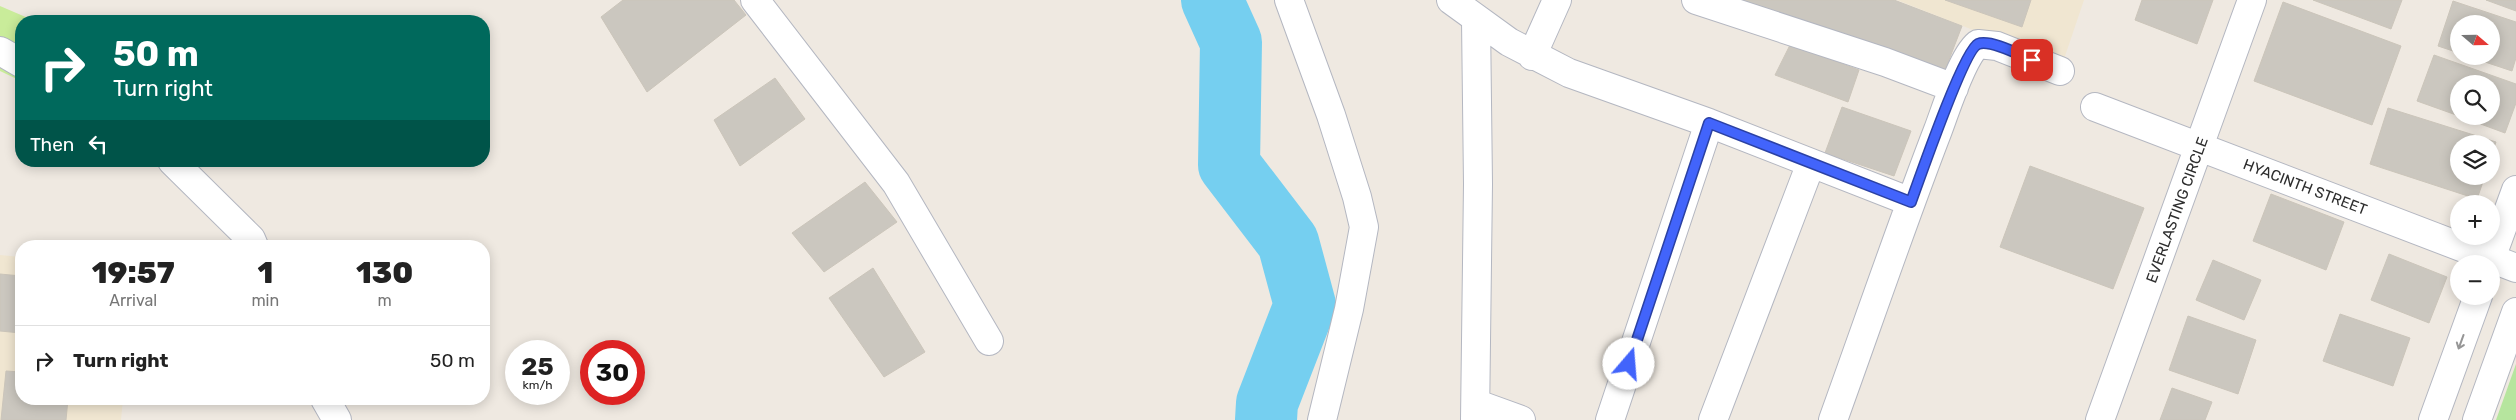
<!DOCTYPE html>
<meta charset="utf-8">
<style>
:root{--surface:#fff;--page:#f6f6f6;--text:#222;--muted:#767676;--line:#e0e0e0}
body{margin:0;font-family:Rubik,sans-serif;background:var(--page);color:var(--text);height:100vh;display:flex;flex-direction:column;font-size:19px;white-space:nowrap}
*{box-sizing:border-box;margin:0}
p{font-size:16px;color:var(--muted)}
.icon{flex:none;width:28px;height:28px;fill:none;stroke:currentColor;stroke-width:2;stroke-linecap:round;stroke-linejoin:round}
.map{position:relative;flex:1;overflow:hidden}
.panel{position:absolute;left:15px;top:240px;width:475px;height:165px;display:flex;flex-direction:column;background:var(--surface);border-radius:20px;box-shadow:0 2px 12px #0003}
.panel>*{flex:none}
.guide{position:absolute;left:15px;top:15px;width:475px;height:152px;border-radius:20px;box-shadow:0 2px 12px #0003;background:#00695c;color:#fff;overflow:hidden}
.needle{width:32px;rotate:110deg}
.controls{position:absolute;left:2450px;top:15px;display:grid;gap:10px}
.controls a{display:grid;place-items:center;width:50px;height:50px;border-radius:50%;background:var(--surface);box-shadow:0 2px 12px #0003;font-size:25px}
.speed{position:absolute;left:505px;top:340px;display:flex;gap:10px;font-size:25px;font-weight:700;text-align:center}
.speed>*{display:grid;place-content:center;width:65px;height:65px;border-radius:50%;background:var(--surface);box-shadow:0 2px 12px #0003;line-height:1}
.speed small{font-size:12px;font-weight:400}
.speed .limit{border:8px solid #d22;background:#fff;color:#111}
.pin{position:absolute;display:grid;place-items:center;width:42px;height:42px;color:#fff;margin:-21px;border-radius:10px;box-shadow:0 2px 8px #0006}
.me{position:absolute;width:55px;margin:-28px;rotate:18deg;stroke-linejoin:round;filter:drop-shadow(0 0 4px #0008)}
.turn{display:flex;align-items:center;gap:18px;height:105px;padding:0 15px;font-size:22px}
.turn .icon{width:65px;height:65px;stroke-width:2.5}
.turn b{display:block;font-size:35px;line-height:42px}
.then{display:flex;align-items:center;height:48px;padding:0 15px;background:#0003;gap:10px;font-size:19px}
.eta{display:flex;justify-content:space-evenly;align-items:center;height:85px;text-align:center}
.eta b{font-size:30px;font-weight:800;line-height:35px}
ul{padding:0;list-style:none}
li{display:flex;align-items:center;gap:15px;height:70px;padding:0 15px;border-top:1px solid var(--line)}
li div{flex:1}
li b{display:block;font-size:19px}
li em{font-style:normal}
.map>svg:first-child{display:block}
</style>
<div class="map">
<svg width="2516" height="420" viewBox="0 0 2516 420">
<rect width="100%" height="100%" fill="#efe9e1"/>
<path fill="#f0e6d1" d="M1897,0H2084L2062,65Z
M0,255L21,257V399H123L121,420H0Z"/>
<path fill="#b6e59e" d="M2516,364V420H2496Z"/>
<path fill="#c9ec9a" d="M0,6L35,21H21V81L0,71Z"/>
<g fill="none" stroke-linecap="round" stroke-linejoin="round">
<path stroke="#75cff0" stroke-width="62" d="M1212,0L1231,42L1229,165L1288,242L1305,305L1267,403L1266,420"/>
</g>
<path fill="#cbc7bf" stroke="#cbc5ba" d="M623,0H734L746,15L647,92L601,17Z
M1741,0H1894L1962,26L1942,78Z
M1945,0H2031L2022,27Z
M2142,0H2213L2197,44L2135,20Z
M2313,0H2402L2391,29Z
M2486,0H2516V11Z
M2453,1L2516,22V58L2512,71L2467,56H2491V24H2459V53L2438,46Z
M2283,2L2401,46L2372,125L2254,81Z
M1790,45L1859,70L1848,102L1775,75Z
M2434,55L2516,84V103L2505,133L2459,116H2491V84H2459V116L2417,101Z
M775,78L805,119L740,166L714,120Z
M1842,107L1911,131L1894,176L1825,153Z
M2388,108L2496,142L2491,156V144H2459V176H2485L2477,199L2370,164Z
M2030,166L2144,208L2113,289L2000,247Z
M865,182L897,222L824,272L792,233Z
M2271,194L2344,222L2326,270L2253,241Z
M2389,254L2447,277L2429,323L2371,300Z
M2213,260L2261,280L2244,320L2196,300Z
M873,268L925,352L884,377L829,298Z
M0,274L21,276V333L0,331Z
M2340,314L2410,338L2393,386L2323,361Z
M2188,316L2256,340L2238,394L2169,370Z
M6,371L21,372V399H68L66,420H1Z
M2172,388L2212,402L2205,420H2160Z"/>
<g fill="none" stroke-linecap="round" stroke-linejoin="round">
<g stroke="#b4b7c1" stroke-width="30">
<path id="minor" d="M755,0L896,183L989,341
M1289,0L1331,115L1357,197L1364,227L1349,309L1322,420
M1451,0L1509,42L1569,73L1709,123L1911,202
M1696,0L1885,62L1954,88
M0,51L21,63
M1532,56L1557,0
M2095,107L2516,268
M172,161L251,239L254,246
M325,399L337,420
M1477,404L1521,420
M1475,420L1478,184L1476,20
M1610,420L1709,123
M1713,420L1811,163
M1833,420C1868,323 1901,226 1938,130C1946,109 1962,57 1978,44L1997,46L2060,71
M2100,420L2252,0"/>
</g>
<g stroke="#b4b7c1" stroke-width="30">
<path id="tertiary" d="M2489,264L2516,190
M2433,420L2478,296
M2477,420L2516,312"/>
</g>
<use href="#minor" stroke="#fff" stroke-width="28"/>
<use href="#tertiary" stroke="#fff" stroke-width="28"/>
</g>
<defs><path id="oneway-shaft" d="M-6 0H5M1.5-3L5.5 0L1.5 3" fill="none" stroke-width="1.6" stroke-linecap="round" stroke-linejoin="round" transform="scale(1.25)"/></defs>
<use stroke="#969696" href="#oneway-shaft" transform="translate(2461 342) rotate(110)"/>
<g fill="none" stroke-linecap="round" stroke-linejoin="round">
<g stroke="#2b41a3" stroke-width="12">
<path id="route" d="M1629,364L1709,123L1911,202C1919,180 1964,50 1978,44C1990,39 2020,55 2032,60"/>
</g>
<use href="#route" stroke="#4264fb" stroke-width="9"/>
</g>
<g text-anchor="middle" stroke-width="4.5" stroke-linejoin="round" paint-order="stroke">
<g font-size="15" fill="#2e2e2e" stroke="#fff">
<text transform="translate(2305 187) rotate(21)" y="5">HYACINTH STREET</text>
<text transform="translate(2177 210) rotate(-70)" y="5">EVERLASTING CIRCLE</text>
</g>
</g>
</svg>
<div class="controls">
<a><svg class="needle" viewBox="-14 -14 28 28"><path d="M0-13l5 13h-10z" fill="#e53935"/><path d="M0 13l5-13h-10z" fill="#767676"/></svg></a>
<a><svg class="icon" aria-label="search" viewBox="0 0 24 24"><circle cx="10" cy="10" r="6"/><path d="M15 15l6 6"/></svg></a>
<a><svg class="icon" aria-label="layers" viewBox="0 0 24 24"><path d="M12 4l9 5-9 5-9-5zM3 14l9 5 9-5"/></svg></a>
<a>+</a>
<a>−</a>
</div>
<div class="speed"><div>25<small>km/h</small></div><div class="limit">30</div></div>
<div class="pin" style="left:2032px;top:60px;background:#d93025"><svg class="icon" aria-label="arrive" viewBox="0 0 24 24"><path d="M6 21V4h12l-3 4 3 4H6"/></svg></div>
<svg class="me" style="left:1629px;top:364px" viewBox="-20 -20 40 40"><circle r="19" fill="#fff"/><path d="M0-13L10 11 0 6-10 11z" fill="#4264fb"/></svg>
<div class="guide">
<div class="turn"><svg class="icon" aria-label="right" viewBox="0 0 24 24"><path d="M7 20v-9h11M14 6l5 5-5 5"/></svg><div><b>50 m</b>Turn right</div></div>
<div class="then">Then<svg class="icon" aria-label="left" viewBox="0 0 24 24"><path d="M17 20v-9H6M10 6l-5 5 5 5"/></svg></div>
</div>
<section class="panel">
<div class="eta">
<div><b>19:57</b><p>Arrival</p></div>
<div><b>1</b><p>min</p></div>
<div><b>130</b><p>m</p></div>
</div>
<ul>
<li><svg class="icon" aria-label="right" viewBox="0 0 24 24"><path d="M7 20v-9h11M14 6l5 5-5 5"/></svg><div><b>Turn right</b></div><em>50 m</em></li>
</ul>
</section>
</div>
